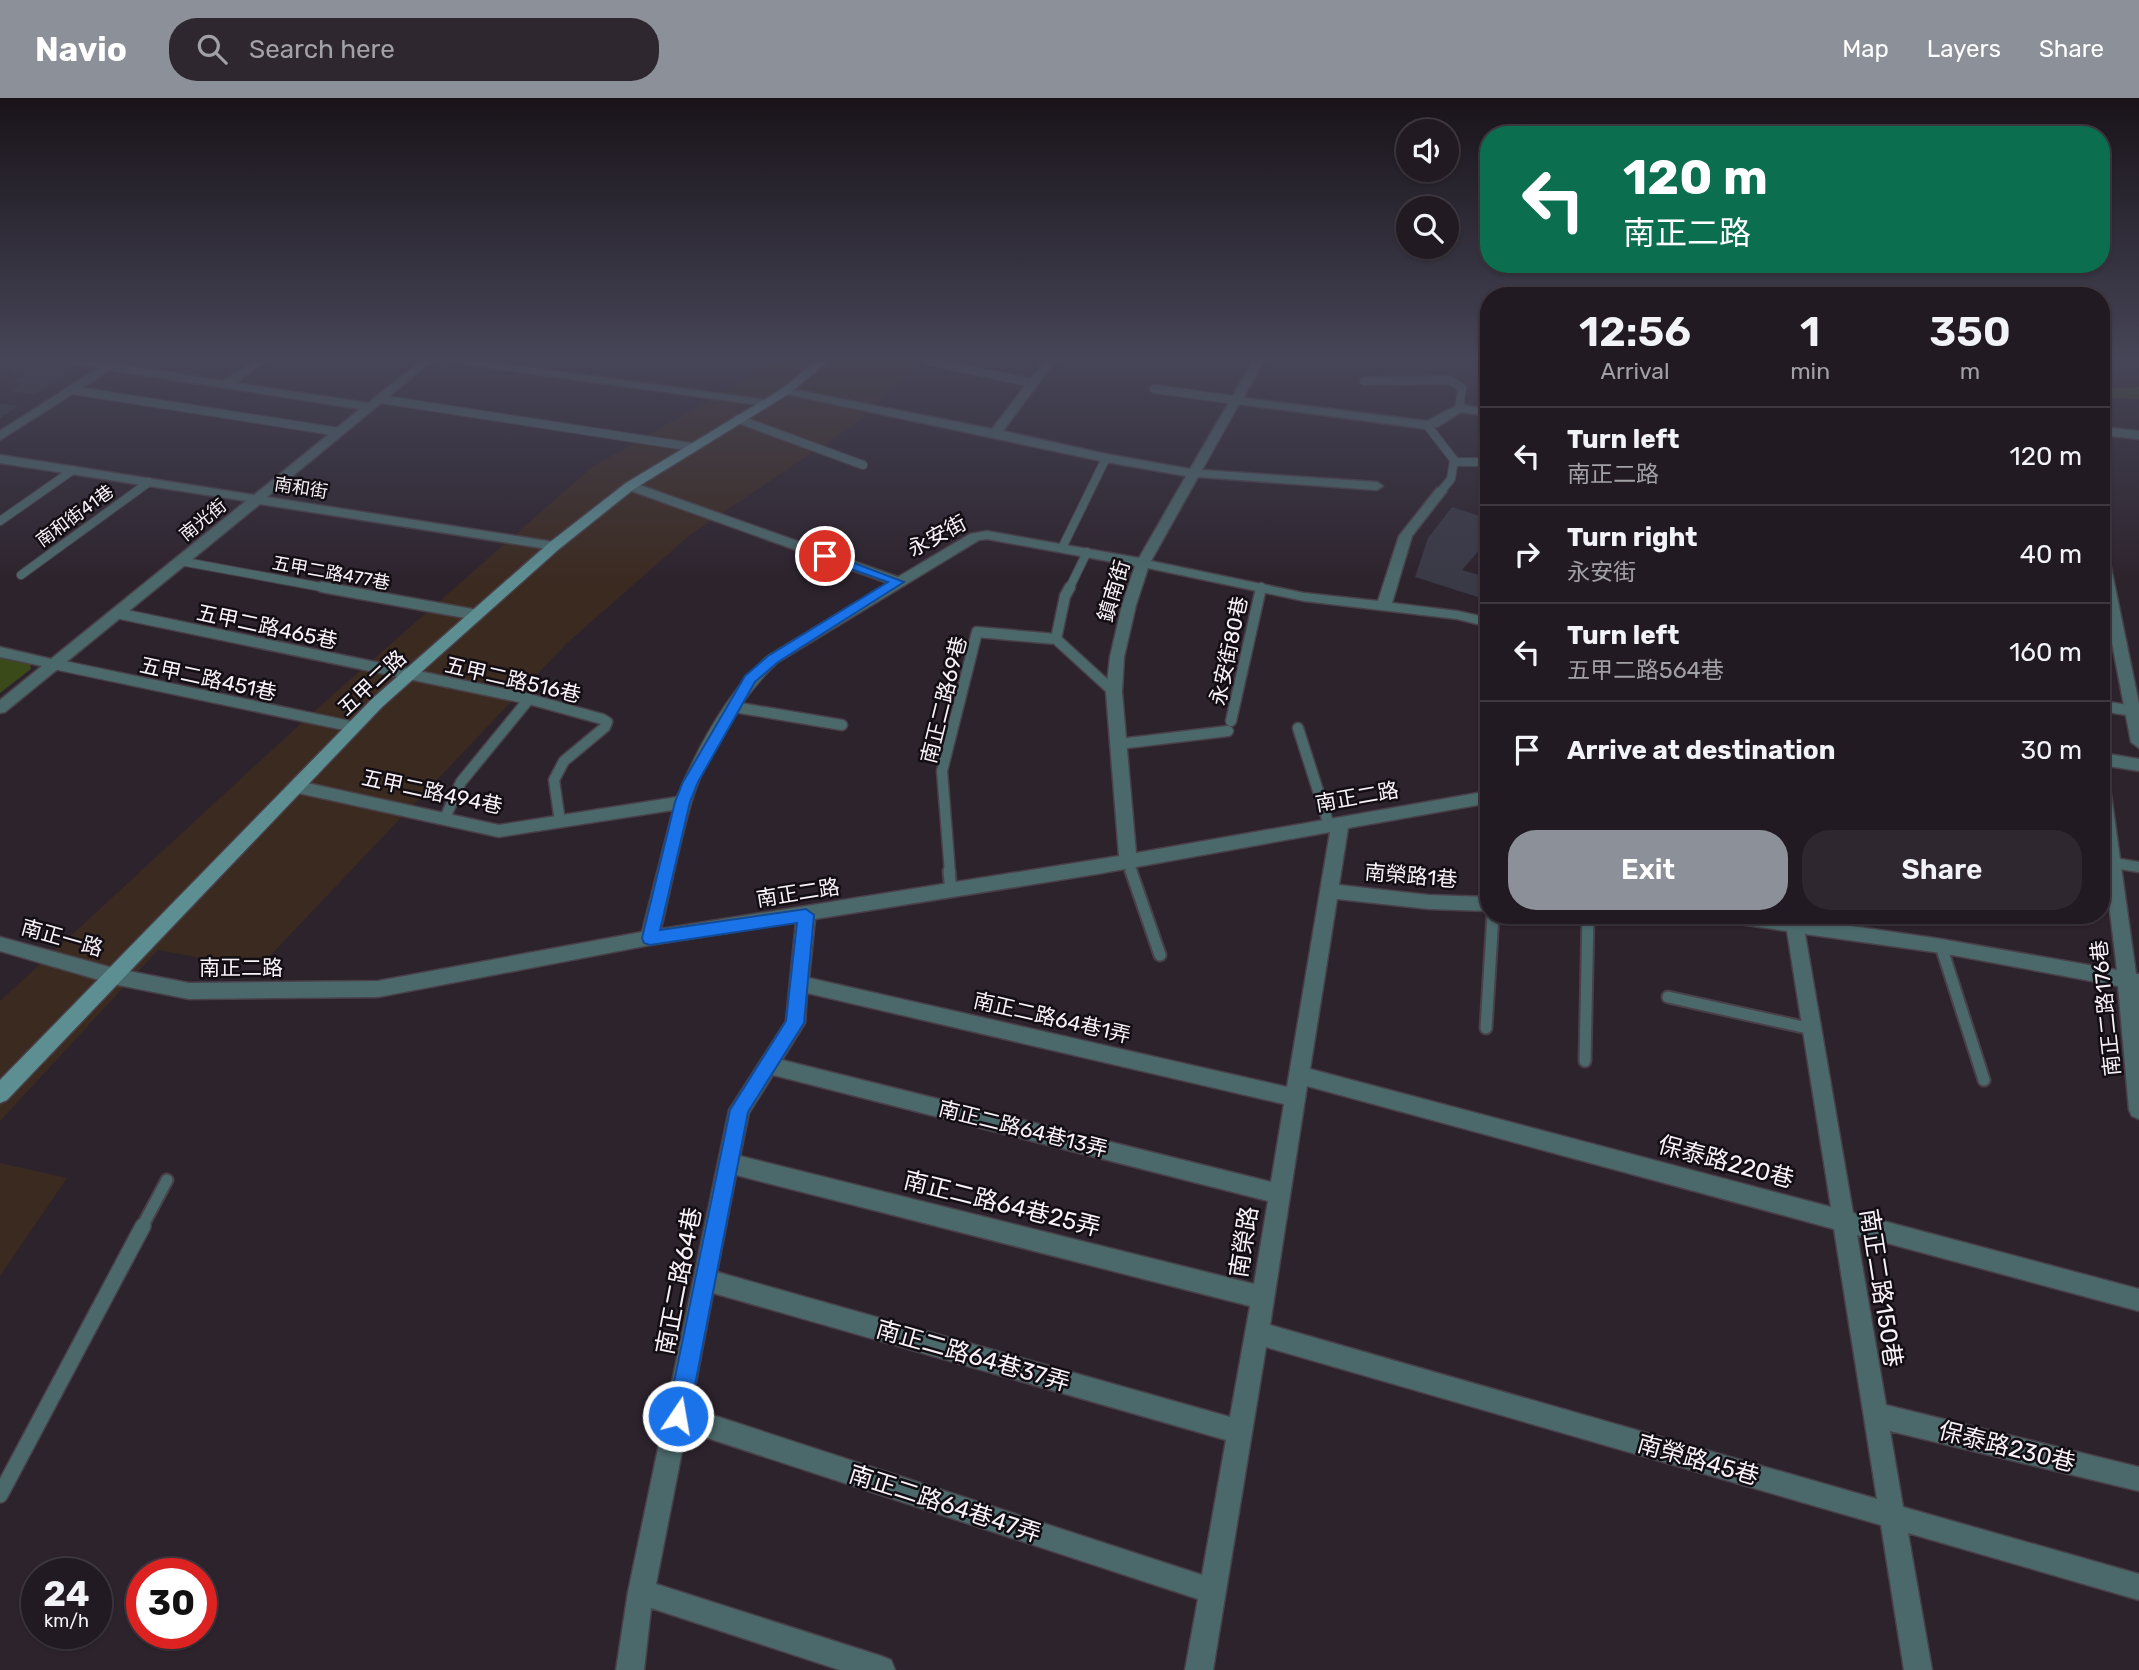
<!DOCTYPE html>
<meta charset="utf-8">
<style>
:root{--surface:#221a22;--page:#2e272f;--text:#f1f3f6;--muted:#a2a1a5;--line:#3f3840;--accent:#8c9099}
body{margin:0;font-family:Rubik,"Noto Sans TC",sans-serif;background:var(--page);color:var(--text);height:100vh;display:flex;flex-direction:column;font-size:26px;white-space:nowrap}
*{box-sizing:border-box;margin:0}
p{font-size:23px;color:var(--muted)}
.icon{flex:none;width:38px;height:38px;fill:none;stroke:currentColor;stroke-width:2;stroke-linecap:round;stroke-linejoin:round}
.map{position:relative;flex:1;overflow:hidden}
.sheet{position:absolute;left:1480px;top:189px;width:630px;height:637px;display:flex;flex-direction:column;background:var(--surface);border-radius:28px;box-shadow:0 2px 5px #0004,0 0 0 2px var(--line)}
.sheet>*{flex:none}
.top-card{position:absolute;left:1480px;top:28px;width:630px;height:147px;border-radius:28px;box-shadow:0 2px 5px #0004,0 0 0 2px var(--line);background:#0b6e4f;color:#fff;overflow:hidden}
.tools{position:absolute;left:1396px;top:21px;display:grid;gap:14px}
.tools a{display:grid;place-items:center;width:63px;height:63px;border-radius:50%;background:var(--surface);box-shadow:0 2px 5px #0004,0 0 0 2px var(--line);font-size:35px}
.speed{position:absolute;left:21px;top:1460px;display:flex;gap:14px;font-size:35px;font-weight:700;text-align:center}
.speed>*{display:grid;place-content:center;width:91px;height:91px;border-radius:50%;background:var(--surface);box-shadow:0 2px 5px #0004,0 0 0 2px var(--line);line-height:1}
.speed small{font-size:18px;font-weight:400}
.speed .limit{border:10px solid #d22;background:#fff;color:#111}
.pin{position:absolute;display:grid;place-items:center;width:60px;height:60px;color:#fff;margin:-30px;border:4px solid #fff;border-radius:50%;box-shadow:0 2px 7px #0007}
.me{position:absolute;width:77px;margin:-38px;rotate:12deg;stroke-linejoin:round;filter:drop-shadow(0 0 5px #0008)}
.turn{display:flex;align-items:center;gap:24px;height:147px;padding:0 28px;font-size:32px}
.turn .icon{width:91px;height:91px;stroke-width:2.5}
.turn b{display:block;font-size:49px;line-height:60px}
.eta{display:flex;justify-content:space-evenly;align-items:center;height:119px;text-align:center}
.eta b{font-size:42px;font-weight:600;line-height:49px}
.action{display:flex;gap:14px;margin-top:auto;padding:14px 28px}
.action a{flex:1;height:80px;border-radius:28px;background:var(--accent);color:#fff;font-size:28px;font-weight:600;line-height:80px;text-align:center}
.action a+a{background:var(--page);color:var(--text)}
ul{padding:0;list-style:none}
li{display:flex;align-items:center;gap:21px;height:98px;padding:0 28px;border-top:2px solid var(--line)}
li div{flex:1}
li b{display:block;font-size:26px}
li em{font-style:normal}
header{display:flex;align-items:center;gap:42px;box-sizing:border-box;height:98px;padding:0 35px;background:var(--accent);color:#fff}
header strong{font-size:33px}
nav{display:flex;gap:38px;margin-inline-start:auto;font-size:24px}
.search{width:490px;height:63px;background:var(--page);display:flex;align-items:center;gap:18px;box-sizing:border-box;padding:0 24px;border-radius:28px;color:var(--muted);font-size:26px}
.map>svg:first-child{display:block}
</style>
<header>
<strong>Navio</strong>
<div class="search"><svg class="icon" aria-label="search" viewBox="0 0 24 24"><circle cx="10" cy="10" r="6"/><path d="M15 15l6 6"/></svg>Search here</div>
<nav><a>Map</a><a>Layers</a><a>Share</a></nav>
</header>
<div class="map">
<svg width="2139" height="1572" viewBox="0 0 2139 1572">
<rect width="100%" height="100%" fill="#2d232d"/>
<path fill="#3b2a20" d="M770,263H922L859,323L690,437L567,545L265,863L222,864L158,852L0,1023V903L310,617L592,369L746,281Z
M0,1065L67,1080L0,1178Z"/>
<path fill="#3a4a18" d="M2102,287L2115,290L2139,289V301L2102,299Z
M0,557L30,564L31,571L0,595Z"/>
<path fill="#3a3946" d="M25,263H35L79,268L35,297L10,293L23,285L12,284L23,277L6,274Z
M0,305L18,308L0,320Z
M1452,409L1489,421V441L1462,472L1489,480V494L1484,501L1415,479L1428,440Z"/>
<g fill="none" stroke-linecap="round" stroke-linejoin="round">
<g stroke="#494049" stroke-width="10">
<path id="service-far3" d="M929,263L1032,285
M1364,283L1450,282L1462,290L1459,310
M1154,291L1235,302
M72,292L339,334
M380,301L692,349
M738,321L863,367
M1427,327L1454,362L1451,381L1441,393
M1454,364H1489
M0,423L73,372
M1062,450L1106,360
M180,463L332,491
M21,477L149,384
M1069,491L1087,454"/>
</g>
<g stroke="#494049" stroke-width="13">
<path id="service-far2" d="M322,489L477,517
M116,515L529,601L602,621L607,624L605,629L564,663L554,682L560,724
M1056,541L1065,498L1070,489
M54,566L354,629
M2102,608L2133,613
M734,609L842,627
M1231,623L1261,490
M1298,630L1329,727
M1119,646L1228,633
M445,720L461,684L529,601
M1128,763L1132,775
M2102,763L2139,769
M950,775L942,673L977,534L1056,541L1114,594"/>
</g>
<g stroke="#494049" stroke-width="15">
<path id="service-far1" d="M949,773L951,793
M1131,773L1160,857
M1941,848L1984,982
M1668,899L1812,931
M1486,930L1493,817
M1585,963L1588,817
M142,1129L167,1082"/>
</g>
<g stroke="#494049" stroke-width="18">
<path id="service" d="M0,1397L143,1128"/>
</g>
<g stroke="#494049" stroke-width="3">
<path id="minor" d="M69,263H112L117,266L224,283L253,263H265L236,285L368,305L421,263H432L267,399L554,444L561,448L554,452L260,406L5,614L0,615V602L42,568L0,559V549L51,561L246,403L0,365V357L254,397L360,311L110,272L0,342V333L98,270L70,265Z
M456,263H483L766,302L772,305L766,308L462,266Z
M1044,263H1055L1003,333L1106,356L1190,371L1253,263H1264L1243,300L1427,323L1459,306L1489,312V318L1461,314L1439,328L1427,331L1239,306L1202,372L1377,384L1383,388L1377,392L1198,379L1151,463L1304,495L1378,503L1399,438L1437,390L1441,389L1447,393L1412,438L1392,505L1457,513L1489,520V529L1457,521L1304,503L1148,470L1136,507L1124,559L1122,594L1136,755L1489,693V705L1348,730L1339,787L1429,797L1489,799V813L1429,811L1337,801L1310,971L1831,1109L1787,833L1726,824L1720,822L1717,817H1802L1803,821L1941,841L2117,872L2102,746V673L2108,675L2136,876H2139V1021L2132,1018L2129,1012L2118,888L1941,855L1805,836L1853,1115L2139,1191V1213L1857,1137L1886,1307L2139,1369V1393L1890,1333L1903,1409L2139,1476V1502L1908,1435L1932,1572H1904L1881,1427L1266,1249L1213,1572H1185L1198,1501L686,1333L656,1486L881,1558L891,1562L895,1572H840L651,1510L644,1572H616L628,1494L729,1012L786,923L796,824L650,847L378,899L189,901L113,886L0,853V839L113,870L189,885L378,883L642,834L673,712L499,739L298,695L290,689L298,683L499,727L677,699C698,649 727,594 768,558L888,485L626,391V385H634L898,479L970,436L987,433L1139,460L1186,378L1106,364L786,296L780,293L786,290L992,331ZM987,441L1135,468L1122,507L1110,559L1106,594L1119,758L661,831C671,789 679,746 691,705C705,658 742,597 778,564L979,442ZM1330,734L1287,989L809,880L815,821L1097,776ZM807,895L1284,1006L1271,1084L782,962L805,925ZM773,977L1268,1103L1254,1186L740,1058L749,1015ZM1307,988L1834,1131L1877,1401L1270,1227ZM736,1077L1250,1208L1230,1319L717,1174ZM713,1195L1226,1342L1202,1477L691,1310Z
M2102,329L2139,333V341L2102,337Z
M2102,456L2109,460L2139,606V650L2131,644L2102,493Z
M2102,655L2139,661V673L2102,667Z"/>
</g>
<g stroke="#494049" stroke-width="3">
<path id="secondary" d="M816,263H828L790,295L634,391L559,451L382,609L7,1002L0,1005V982L372,601L549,445L626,385L782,291Z"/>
</g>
<use href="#service-far3" stroke="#4b696b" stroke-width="8"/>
<use href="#service-far2" stroke="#4b696b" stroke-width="10"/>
<use href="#service-far1" stroke="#4b696b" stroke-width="11"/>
<use href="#service" stroke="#4b696b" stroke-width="15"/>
<use href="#minor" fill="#4b696b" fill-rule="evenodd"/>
<use href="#secondary" fill="#5d8e92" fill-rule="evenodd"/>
</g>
<linearGradient id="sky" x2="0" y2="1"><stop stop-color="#191319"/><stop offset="0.54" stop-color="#464557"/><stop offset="1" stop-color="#464557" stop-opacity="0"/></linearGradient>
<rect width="2139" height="483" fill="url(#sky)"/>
<path fill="#1a73e8" stroke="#114b97" stroke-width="2" d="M825,454L904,484L778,564L755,584L698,684L690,704L660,832L806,811L814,817L804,925L748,1014L689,1318L685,1326L678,1329L670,1326L667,1318L730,1012L786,923L797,825L650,847L644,845L642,840L675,704L683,684L745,578L768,558L888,484L820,460V455Z"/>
<g text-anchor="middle" stroke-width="5" stroke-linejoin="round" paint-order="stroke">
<g font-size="18" fill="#f8f2f8" stroke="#120e13">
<text transform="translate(301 390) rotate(9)" y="6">南和街</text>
<text transform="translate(75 418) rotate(-36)" y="6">南和街41巷</text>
<text transform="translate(203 422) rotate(-39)" y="6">南光街</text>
<text transform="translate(331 475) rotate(10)" y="6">五甲二路477巷</text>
</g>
<g font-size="21" fill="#f8f2f8" stroke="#120e13">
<text transform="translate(937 438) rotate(-28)" y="7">永安街</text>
<text transform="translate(1114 493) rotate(-73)" y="7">鎮南街</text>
<text transform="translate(267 529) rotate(12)" y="7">五甲二路465巷</text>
<text transform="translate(1229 553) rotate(-78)" y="7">永安街80巷</text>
<text transform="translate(208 581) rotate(12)" y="7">五甲二路451巷</text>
<text transform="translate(513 582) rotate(13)" y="7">五甲二路516巷</text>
<text transform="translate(372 585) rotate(-43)" y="7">五甲二路</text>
<text transform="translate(944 602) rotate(-76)" y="7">南正二路69巷</text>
<text transform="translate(432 694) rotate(12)" y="7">五甲二路494巷</text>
<text transform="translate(1357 699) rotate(-10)" y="7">南正二路</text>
<text transform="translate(1411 778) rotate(5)" y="7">南榮路1巷</text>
<text transform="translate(798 795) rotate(-9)" y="7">南正二路</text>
<text transform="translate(62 840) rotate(16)" y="7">南正一路</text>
<text x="241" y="877">南正二路</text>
<text transform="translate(2106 910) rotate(-96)" y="7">南正二路176巷</text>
<text transform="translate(1052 920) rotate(13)" y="7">南正二路64巷1弄</text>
<text transform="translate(1023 1031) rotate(14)" y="7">南正二路64巷13弄</text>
</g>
<g font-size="24" fill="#f8f2f8" stroke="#120e13">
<text transform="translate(1726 1064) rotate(15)" y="8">保泰路220巷</text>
<text transform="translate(1002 1106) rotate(14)" y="8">南正二路64巷25弄</text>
<text transform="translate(1244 1144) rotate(-81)" y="8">南榮路</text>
<text transform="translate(679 1183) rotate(-79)" y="8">南正二路64巷</text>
<text transform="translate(1881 1190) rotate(81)" y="8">南正二路150巷</text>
<text transform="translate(973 1258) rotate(16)" y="8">南正二路64巷37弄</text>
<text transform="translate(2007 1349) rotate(14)" y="8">保泰路230巷</text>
<text transform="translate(1698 1362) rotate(16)" y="8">南榮路45巷</text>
<text transform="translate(945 1406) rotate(18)" y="8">南正二路64巷47弄</text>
</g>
</g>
</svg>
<div class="tools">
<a><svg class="icon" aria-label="sound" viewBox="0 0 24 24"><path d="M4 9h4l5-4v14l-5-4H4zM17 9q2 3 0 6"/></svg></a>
<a><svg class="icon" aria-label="search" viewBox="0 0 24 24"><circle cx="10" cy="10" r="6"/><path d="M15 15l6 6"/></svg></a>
</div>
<div class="speed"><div>24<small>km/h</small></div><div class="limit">30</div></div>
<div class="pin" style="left:825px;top:458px;background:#d93025"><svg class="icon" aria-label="arrive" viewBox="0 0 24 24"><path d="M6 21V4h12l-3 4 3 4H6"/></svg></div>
<svg class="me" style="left:678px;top:1318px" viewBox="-20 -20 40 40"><circle r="17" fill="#1a73e8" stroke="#fff" stroke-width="3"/><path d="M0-11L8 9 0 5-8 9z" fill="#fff"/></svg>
<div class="top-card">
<div class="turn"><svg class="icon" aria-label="left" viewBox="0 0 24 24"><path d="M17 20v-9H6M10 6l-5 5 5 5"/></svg><div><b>120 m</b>南正二路</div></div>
</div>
<section class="sheet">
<div class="eta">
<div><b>12:56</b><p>Arrival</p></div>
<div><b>1</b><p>min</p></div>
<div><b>350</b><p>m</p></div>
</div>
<ul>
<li><svg class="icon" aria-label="left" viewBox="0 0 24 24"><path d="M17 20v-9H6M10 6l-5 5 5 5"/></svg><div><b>Turn left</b><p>南正二路</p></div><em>120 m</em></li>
<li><svg class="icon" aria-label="right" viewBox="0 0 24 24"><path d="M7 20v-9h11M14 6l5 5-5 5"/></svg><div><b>Turn right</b><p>永安街</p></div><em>40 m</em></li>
<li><svg class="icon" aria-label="left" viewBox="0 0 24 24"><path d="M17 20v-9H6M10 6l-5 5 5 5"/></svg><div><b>Turn left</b><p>五甲二路564巷</p></div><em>160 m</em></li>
<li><svg class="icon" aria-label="arrive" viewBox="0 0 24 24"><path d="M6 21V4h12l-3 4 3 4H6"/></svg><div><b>Arrive at destination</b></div><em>30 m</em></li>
</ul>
<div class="action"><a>Exit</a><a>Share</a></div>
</section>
</div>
